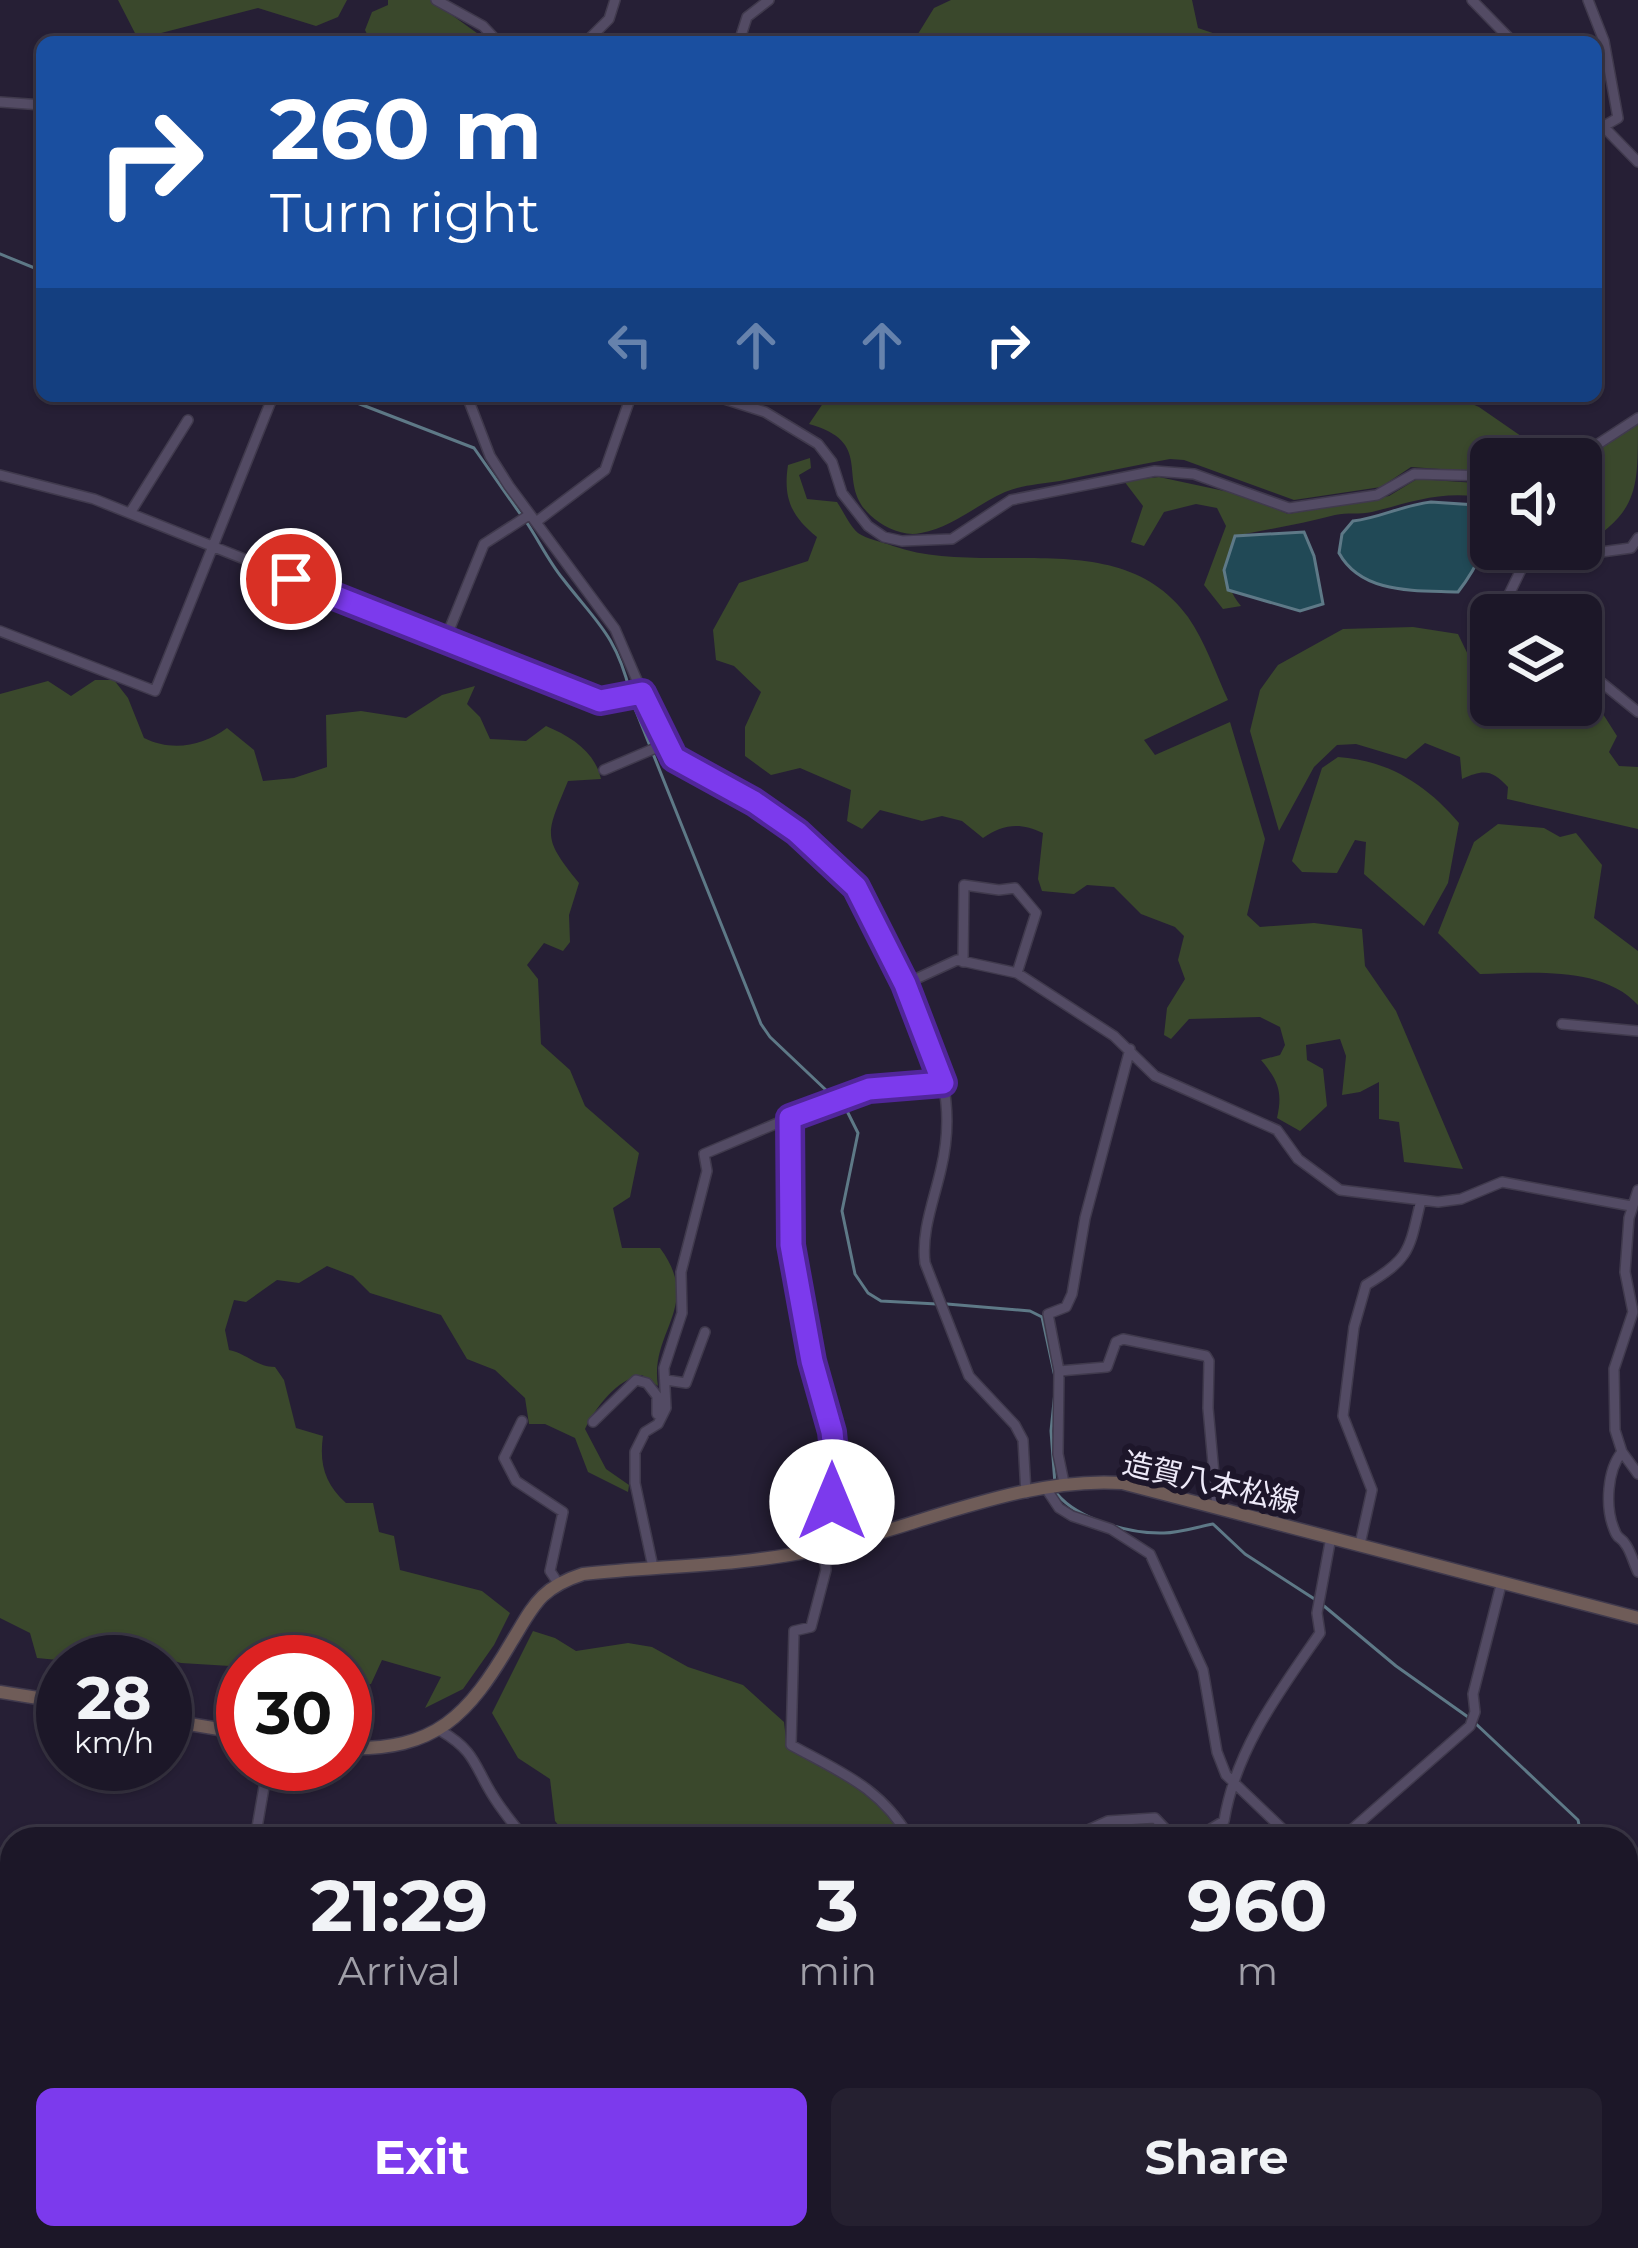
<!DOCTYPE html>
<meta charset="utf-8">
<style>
:root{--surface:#1c1728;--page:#252030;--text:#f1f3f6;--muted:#a09fa8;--line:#3a3645;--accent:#7c3aed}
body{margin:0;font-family:Montserrat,"Noto Sans JP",sans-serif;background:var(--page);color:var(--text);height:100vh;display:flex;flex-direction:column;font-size:45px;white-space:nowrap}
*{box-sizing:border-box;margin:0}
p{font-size:39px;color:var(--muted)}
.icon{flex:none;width:66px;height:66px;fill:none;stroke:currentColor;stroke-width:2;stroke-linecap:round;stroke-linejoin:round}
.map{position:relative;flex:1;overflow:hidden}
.panel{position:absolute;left:0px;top:1827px;width:1638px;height:423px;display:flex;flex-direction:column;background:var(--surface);border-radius:36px 36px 0 0;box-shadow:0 3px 9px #0004,0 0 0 3px var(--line)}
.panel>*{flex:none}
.hud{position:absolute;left:36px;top:36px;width:1566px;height:366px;border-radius:18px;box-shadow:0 3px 9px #0004,0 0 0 3px var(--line);background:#1a4fa0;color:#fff;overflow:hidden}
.buttons{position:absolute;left:1470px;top:438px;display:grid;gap:24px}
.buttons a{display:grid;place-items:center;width:132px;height:132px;border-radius:18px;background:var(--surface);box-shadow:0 3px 9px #0004,0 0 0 3px var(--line);font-size:60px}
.speed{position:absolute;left:36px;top:1635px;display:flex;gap:24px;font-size:60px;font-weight:700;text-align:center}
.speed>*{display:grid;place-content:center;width:156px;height:156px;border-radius:50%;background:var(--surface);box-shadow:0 3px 9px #0004,0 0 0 3px var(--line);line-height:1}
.speed small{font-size:30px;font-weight:400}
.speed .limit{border:18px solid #d22;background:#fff;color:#111}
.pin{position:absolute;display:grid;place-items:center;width:102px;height:102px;color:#fff;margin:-51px;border:6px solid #fff;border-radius:50%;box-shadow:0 3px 12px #0007}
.me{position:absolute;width:132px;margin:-66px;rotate:0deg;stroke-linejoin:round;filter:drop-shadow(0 0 9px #0008)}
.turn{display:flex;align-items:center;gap:42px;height:252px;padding:0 36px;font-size:54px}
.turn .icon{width:156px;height:156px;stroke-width:2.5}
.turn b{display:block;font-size:84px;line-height:102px}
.lanes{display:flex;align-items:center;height:114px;padding:0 36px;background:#0003;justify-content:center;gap:60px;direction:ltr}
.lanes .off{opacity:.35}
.eta{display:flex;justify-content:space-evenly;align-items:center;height:204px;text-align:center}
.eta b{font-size:72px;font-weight:700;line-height:84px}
.action{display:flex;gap:24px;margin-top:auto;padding:24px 36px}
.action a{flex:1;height:138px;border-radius:18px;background:var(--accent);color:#fff;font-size:48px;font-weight:700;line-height:138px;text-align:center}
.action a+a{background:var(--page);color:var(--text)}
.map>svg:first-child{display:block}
</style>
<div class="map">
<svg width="1638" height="2248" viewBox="0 0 1638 2248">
<rect width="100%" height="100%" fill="#261f35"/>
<path fill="#3a482c" d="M118,0H347L338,17L316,26L258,8L138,39Z
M388,0H431L481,36L479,42H371L365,30L372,12L388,5Z
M951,0H1192L1198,28L1239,42H913L934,8Z
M828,396H1454L1479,407L1528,441L1566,452L1548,459H1491V468L1469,471L1411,467L1381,487L1294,500L1184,460L1170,459C1133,466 1096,473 1060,481C1042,484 1021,485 1005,492C976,505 953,527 921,533C903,537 883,527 870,515C834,481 877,443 809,424Z
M1638,422C1638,493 1638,510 1581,548V462Z
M810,458L811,468L799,475L807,499L837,502C843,511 850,526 858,533C866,539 883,542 893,546C986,579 1120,522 1188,617C1205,641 1216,674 1228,700L1144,740L1155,755L1230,722L1265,839L1247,915L1260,927L1314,923L1362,929L1365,966L1396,1011L1463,1169L1404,1162L1399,1122L1379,1119V1082L1360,1092L1342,1095L1346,1056L1340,1039L1306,1045L1307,1060L1323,1069L1327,1106L1300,1131L1277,1118C1283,1092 1278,1080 1261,1060L1280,1055L1285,1045L1280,1027L1260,1017L1189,1019L1171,1039L1164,1035L1167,1008L1185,979L1178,960L1184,936L1175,927L1141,914L1114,887L1087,885L1074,894L1042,891L1038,879L1043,833C1020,822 1003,824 983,838L962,821L942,816L922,821L880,810L862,829L847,821L851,790L800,768L771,775L745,756V727L761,692L734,666L716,660L713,630L739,583L808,561L817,537C791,516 783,498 788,465Z
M1159,477L1243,495L1288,514L1389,496L1417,479L1491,484V498C1442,490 1418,500 1372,512C1360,515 1347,512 1335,515C1302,524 1269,529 1235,536C1226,565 1221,581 1241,606L1223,609L1204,585L1226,526L1217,508L1196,504L1164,512L1144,546L1131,542L1143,506L1124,481Z
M1413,627L1458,634L1473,665L1483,700H1491V705H1581L1603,714L1617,736L1609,752L1619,766L1638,767V829L1507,799L1508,787C1492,770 1484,769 1462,779L1460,757L1425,743L1406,759L1356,744L1337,745L1314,767L1279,831L1250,731L1260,690L1278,665L1343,629Z
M95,680H114L128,698L144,738C172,752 203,746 227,728L254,750L263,781L294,778L327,767L326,715L361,711L406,718L442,695L475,686L467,704L480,717L490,739L526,741L546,726C572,737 595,752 601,779L568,781C546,835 541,836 579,883L569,915L570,942L563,951L544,943L527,965L538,979L541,1044L570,1070L585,1106L639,1153L630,1197L613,1208L622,1248H660C703,1306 649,1331 658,1386L642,1375C617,1379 596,1407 585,1429L606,1469L629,1485L628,1492L588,1472L575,1438L545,1424H529L525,1398L495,1370L467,1359L441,1315L370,1293L353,1276L327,1266L299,1283L277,1280L246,1302L234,1300L225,1330L229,1350C248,1354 256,1367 275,1367L284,1380L296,1428L323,1436C319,1464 325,1484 346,1503H373L379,1532L394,1536L400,1570L482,1591L510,1613L494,1645L463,1689L425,1708L441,1677L382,1660L371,1684L348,1685L345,1684V1662H304L294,1651L281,1648L271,1655L250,1651L230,1666L181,1663L142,1652L100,1653L79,1662L37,1658L30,1633L0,1618V694L48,681L71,696Z
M1338,757C1388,760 1427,785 1459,823L1448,883L1424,926L1364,874L1366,842L1355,840L1337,873L1302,872L1292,861L1322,768Z
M1498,824L1544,828L1560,837L1576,833L1602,865L1594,918L1638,951V1005C1602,965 1529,973 1480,974L1438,933L1474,842Z
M533,1631L555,1638L576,1651L628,1643L652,1647L688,1667L743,1685L784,1722L787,1748L872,1794L891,1812L900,1839H570L555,1821L550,1779L518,1758L492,1713Z
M917,2238H1403V2248H916Z"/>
<path fill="#214956" stroke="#5e7987" stroke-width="3" d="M1431,502L1491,506C1491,539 1478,566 1458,592C1417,590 1362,595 1339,553L1342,534L1353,521C1380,518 1403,505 1431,502Z
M1304,532L1314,556L1323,604L1300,611L1228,590L1224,570L1235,536Z"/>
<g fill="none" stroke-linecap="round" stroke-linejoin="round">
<path stroke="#5e7987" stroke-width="3" d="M0,254L42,271
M339,396L474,448L521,515
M527,523C539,541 549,562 563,579C597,623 616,635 630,692
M632,701L761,1024L770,1037L846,1109L858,1133L842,1211L855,1274L868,1293L881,1301L937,1304
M947,1304L1030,1311L1042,1317L1055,1377
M1055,1484L1051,1431L1055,1392
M1057,1494C1079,1520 1130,1534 1164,1533C1180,1533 1197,1527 1213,1524L1245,1554L1316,1600
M1324,1606L1396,1666L1468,1717
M1475,1723L1578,1820L1582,1839
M0,1877L12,1878
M1626,1949L1638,1952"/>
<path stroke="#214956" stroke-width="18" d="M1626,1986L1638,1973
M786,2248L796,2238"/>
<g stroke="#403a4d" stroke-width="12">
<path id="minor" d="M436,0L483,26L498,42
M1472,0L1513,42
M1588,0L1604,41L1618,118L1604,126
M586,42L609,19L615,0
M739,42L747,17L769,0
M0,102L42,105
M1596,119L1638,162
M467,396L490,456L509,486L615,629L660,734L675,758L754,802L798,832L857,887L878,923L905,984L943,1083C949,1112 948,1140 941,1169C934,1200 921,1232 925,1263L969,1376L1015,1425L1023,1440L1026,1493
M715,396L765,412L818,444L832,462L842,493L868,526L884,537L902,541L952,539L1011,500L1155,471L1194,474L1289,508L1377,495L1414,474L1491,476
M1575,459L1638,418
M0,475L94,499L600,701L642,693
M130,513L188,420
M536,522L605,470L631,396
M1551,549L1571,556L1631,548L1638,538
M1499,615L1531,549
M0,631L155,691L273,396
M445,640L484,544L529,515
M1581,666L1638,712
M604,770L665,744
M963,962L964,885L999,890L1015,888L1036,913L1017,973
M905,984L957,960L1017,973L1114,1036L1155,1076L1277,1130L1298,1159L1340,1190L1438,1202L1461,1199L1502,1182L1631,1206
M1562,1024L1638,1031
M790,1118L791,1245L835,1463L823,1547L826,1570L811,1627L794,1631L791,1745C840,1772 882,1788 910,1839
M1638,1190L1629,1218L1625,1272L1633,1312L1614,1369L1615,1430L1622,1452L1638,1474
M1059,1371L1107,1367L1116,1342L1123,1339L1206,1356L1209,1361L1208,1408L1217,1507
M666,1380L686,1383L705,1332
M522,1421L504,1458L516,1481L563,1512L550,1571L558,1583
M593,1422L636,1380L647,1383L657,1396V1414
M1622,1452C1607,1470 1605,1507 1614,1529C1618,1541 1619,1534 1626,1545C1631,1552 1634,1564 1638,1572
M1064,1483L1058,1454L1059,1371L1048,1314L1066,1307L1072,1294L1085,1218L1130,1049
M1045,1487L1059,1508L1072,1516L1111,1529L1150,1554L1203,1670L1217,1752L1226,1775L1293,1839
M1360,1544L1372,1490L1343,1416L1354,1327L1366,1285C1411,1258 1409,1250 1421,1200
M653,1567L635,1483V1452L645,1432L658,1424L666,1408L664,1368L682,1313L681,1272L707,1171L704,1154L844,1095L869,1089L943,1083
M441,1731C477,1752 474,1767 495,1799C504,1813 515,1826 525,1839
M255,1839L268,1764
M1068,1839L1108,1821L1155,1818L1175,1839
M1194,1839L1224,1821C1236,1749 1279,1692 1320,1633L1317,1613L1331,1537
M1341,1839L1470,1726L1475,1712L1473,1694L1502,1581
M0,2052L12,2058
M0,2102L6,2106L0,2114
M0,2194L12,2203
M59,2238L72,2248
M217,2238L222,2248
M472,2238L481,2248
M750,2238L765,2248
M74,2248L81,2238
M141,2248L150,2238
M601,2248L615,2238
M771,2248L784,2238
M842,2248L849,2238"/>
</g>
<g stroke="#403a4d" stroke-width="14">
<path id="tertiary" d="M1626,2122L1638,2080
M1592,2248L1594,2238"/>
</g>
<g stroke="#403a4d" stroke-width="15">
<path id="secondary" d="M0,1692L63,1702
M165,1720L243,1733
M345,1748C436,1751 468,1716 512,1641C534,1605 540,1588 583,1574C659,1566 737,1566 811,1551C911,1530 1019,1476 1122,1483L1638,1618"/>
</g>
<use href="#minor" stroke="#534b64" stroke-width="9"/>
<use href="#tertiary" stroke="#534b64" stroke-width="10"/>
<use href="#secondary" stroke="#6f5c58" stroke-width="12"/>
</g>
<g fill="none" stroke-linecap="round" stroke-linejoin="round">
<g stroke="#51269a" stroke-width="30">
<path id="route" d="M291,579L600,701L642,693L674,758L754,802L797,832L856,887L905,984L943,1083L869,1089L790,1118L791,1245L812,1361L832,1432L835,1462L832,1502"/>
</g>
<use href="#route" stroke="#7c3aed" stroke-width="21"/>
</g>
<g text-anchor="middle" stroke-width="12" stroke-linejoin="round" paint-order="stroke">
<g font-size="30" fill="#eeeaf9" stroke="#1d162a">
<text transform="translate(1211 1483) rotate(13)" y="10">造賀八本松線</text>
</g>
</g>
</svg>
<div class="buttons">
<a><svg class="icon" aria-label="sound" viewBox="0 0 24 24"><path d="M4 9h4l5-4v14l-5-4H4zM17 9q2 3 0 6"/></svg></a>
<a><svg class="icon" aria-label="layers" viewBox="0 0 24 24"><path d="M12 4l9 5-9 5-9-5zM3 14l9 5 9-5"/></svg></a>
</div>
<div class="speed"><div>28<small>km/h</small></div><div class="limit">30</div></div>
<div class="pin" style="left:291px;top:579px;background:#d93025"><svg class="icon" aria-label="arrive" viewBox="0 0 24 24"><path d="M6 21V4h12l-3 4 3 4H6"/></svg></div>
<svg class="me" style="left:832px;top:1502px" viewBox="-20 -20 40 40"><circle r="19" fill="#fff"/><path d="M0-13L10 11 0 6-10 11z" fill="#7c3aed"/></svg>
<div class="hud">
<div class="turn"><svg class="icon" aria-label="right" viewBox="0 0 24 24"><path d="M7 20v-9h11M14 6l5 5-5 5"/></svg><div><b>260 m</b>Turn right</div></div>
<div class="lanes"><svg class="icon off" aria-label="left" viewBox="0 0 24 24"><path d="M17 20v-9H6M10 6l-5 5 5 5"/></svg><svg class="icon off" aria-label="ahead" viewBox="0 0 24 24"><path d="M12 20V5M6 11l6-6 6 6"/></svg><svg class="icon off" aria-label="ahead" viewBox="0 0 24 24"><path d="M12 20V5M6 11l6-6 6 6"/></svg><svg class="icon" aria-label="right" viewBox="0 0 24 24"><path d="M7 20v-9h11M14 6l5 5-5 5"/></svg></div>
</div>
<section class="panel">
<div class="eta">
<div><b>21:29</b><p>Arrival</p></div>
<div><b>3</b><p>min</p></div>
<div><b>960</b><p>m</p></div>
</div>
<div class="action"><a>Exit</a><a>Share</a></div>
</section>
</div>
